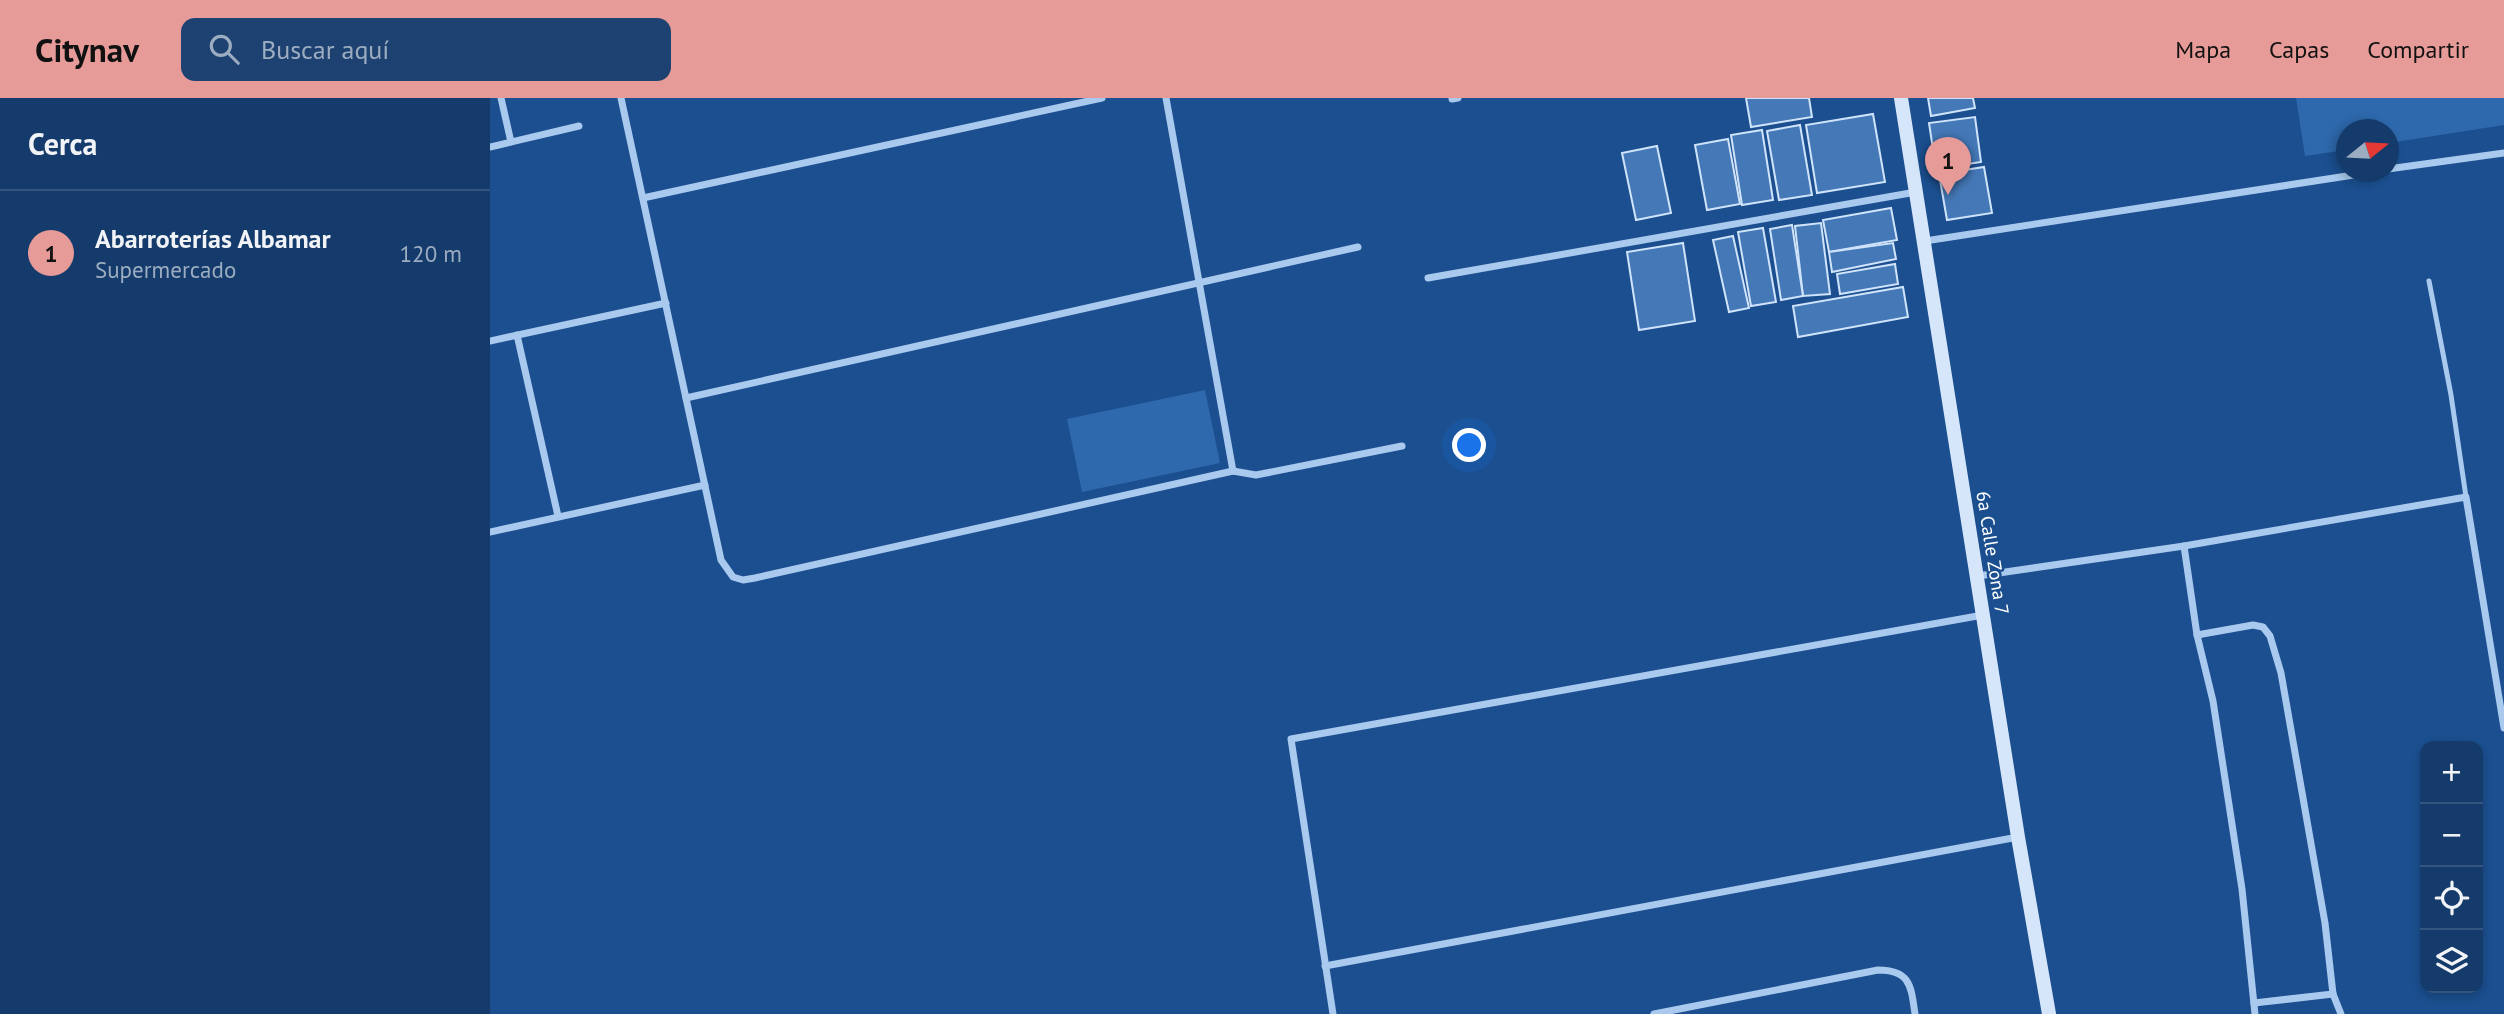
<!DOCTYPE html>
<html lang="es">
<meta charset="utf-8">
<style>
body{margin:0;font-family:"PT Sans",sans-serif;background:#1d4271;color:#f1f3f6}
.controls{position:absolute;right:21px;bottom:21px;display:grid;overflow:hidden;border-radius:14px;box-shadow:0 4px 10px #0003}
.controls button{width:63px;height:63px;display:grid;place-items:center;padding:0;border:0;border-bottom:2px solid #33557e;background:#143b6b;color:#f1f3f6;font:35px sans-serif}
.compass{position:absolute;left:1846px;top:21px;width:63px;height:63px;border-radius:50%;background:#143b6b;box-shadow:0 4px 10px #0003;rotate:72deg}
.you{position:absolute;left:980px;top:348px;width:24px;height:24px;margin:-18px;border:5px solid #fff;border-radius:50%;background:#1a73e8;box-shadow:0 0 0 10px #1a73e833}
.badge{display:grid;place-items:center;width:46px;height:46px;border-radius:50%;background:#e69b98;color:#111;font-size:23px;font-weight:700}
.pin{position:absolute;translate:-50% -58px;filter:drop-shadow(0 2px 4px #0008)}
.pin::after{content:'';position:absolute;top:37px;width:24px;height:21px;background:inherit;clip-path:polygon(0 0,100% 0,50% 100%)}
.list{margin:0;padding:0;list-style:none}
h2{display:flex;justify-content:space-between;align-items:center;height:91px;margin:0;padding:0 28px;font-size:30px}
h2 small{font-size:23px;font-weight:400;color:#9dadc1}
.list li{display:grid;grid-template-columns:46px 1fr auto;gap:21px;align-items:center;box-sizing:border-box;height:126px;padding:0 28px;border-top:2px solid #33557e}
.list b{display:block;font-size:26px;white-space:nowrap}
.list p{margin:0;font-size:23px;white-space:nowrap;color:#9dadc1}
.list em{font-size:23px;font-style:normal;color:#9dadc1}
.icon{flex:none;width:38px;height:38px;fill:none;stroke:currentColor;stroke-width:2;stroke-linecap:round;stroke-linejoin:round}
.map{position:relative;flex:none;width:2014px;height:916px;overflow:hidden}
header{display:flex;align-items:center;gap:42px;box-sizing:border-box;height:98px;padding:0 35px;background:#e69b98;color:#111}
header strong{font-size:33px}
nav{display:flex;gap:38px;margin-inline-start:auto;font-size:24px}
.search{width:490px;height:63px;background:#1d4271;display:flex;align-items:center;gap:18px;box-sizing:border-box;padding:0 24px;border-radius:14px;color:#9dadc1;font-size:26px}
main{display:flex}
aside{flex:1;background:#143b6b}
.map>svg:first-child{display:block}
.green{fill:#2e69ad}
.building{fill:#4478b7;stroke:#cfe3fa;stroke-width:2}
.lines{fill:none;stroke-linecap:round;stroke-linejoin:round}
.lane{stroke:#a9c9ee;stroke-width:5}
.street{stroke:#a9c9ee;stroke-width:7}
.secondary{stroke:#d6e6fa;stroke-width:14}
.labels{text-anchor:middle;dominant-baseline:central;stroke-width:5;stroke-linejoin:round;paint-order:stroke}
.street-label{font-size:19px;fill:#fff;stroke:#1b4f8f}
</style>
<header>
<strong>Citynav</strong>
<div class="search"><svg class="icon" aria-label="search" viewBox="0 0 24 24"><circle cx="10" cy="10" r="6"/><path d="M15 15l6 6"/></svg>Buscar aquí</div>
<nav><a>Mapa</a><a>Capas</a><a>Compartir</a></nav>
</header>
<main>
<aside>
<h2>Cerca<small></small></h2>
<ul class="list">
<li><span class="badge">1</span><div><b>Abarroterías Albamar</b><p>Supermercado</p></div><em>120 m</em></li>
</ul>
</aside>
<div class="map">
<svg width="2014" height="916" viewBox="0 0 2014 916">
<rect width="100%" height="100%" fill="#1b4f8f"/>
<!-- green -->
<g class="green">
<path d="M1806,0H2014V27L1899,45L1898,32H1856V52L1815,58Z"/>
<path d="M715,292L730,365L592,394L577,321Z"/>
</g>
<!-- building -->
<g class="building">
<path d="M1256,0H1319L1322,19L1261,29Z"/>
<path d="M1438,0H1483L1485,10L1441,18Z"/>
<path d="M1383,16L1395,84L1327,95L1316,27Z"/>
<path d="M1485,19L1491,64L1446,71L1439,25Z"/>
<path d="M1310,27L1322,97L1289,102L1277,33Z"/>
<path d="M1272,32L1283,102L1252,107L1241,37Z"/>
<path d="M1238,41L1250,106L1217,112L1205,47Z"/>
<path d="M1167,48L1181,115L1146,122L1132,55Z"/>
<path d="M1494,69L1502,115L1457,122L1449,76Z"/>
<path d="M1401,110L1407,142L1339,154L1333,122Z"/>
<path d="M1331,125L1340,196L1313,198L1305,128Z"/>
<path d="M1302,127L1313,198L1291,202L1280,131Z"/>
<path d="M1273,130L1286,204L1261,208L1248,134Z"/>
<path d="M1243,138L1259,210L1239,214L1223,142Z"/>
<path d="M1193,145L1205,223L1149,232L1137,154Z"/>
<path d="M1403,145L1406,161L1342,174L1339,154Z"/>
<path d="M1405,166L1408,186L1350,196L1347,176Z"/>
<path d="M1413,189L1418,219L1308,239L1303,208Z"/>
</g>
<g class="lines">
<!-- lane -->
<path class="lane" d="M1939,183L1961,297L1976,399"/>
<!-- street -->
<g class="street">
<path d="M11,0L21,44"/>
<path d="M131,0L231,462L243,479L253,482L265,480L743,373L766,377L912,348"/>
<path d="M676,0L743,373"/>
<path d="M962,1L968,0"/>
<path d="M0,49L89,28"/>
<path d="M1898,71L2014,55"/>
<path d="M153,100L612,0"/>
<path d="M1435,143L1883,74"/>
<path d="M938,180L1426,94"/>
<path d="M27,237L68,418"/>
<path d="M0,243L176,205"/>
<path d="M196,300L868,149"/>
<path d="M0,434L215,387"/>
<path d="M1694,448L1707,537L1723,603L1752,791L1765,916"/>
<path d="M1488,478L1694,448L1976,399L2014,630"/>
<path d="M1707,537L1763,527L1773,529L1780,538L1791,575L1835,825L1843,896L1851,916"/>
<path d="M835,868L1528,739"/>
<path d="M1764,905L1843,896"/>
<path d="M843,916L801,641L1493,517"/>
<path d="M1164,916L1388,872C1421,872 1421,889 1425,916"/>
</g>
<!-- secondary -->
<path class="secondary" d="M1411,0L1528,739L1559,916"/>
</g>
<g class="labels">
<!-- street labels -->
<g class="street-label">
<text transform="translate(1503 455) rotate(81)">6a Calle Zona 7</text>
</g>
</g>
</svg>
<div class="controls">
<button>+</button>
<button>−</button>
<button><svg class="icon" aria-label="locate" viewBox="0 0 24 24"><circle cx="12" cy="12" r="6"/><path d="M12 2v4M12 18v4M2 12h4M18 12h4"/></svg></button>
<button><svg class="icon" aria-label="layers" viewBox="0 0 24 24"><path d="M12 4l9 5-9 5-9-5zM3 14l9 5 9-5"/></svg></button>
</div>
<svg class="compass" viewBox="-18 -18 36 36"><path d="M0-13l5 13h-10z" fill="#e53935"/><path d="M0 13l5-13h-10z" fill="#9dadc1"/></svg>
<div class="you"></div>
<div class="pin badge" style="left:1458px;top:97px">1</div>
</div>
</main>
